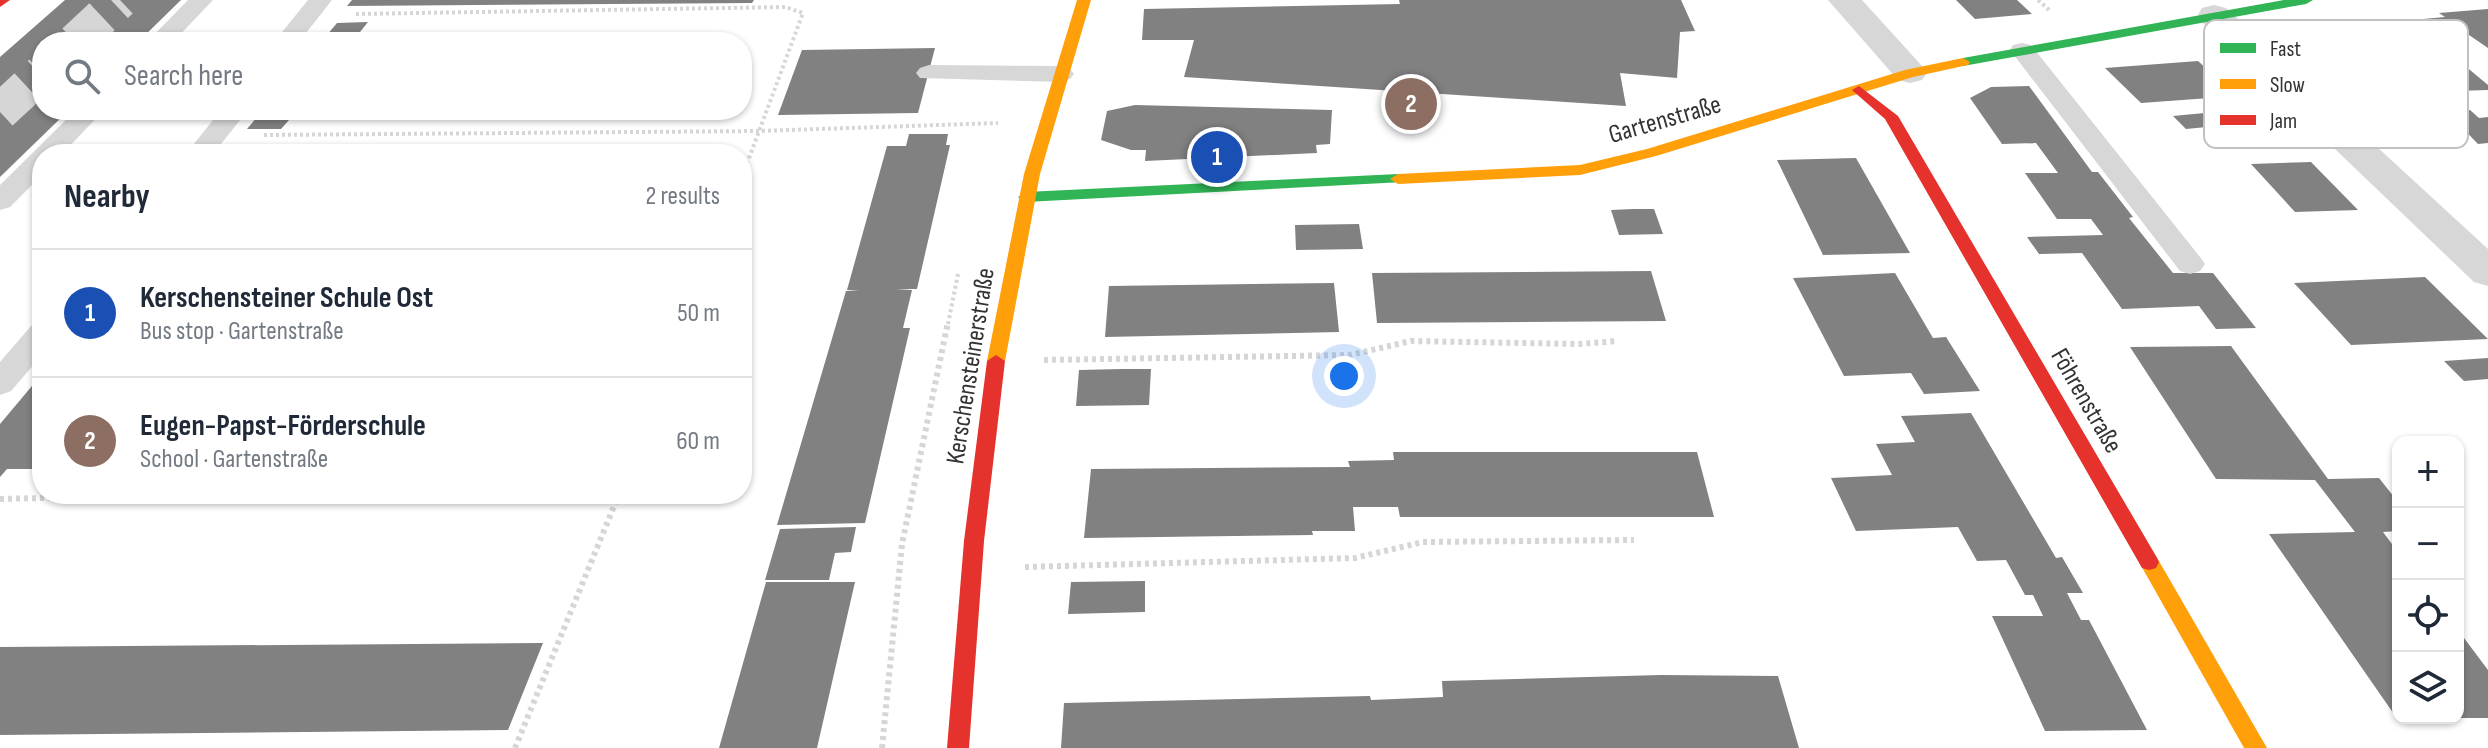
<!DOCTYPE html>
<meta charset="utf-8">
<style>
body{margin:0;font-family:"Sofia Sans Condensed",sans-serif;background:#f6f6f7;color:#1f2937}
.controls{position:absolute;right:24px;bottom:24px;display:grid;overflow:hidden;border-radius:16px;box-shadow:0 2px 6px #0004}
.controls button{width:72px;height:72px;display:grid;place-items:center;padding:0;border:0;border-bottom:2px solid #e0e1e3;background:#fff;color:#1f2937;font:40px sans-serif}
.you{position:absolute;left:1344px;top:376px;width:28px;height:28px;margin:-20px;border:6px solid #fff;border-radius:50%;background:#1a73e8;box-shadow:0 0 0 12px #1a73e833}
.badge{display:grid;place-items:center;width:52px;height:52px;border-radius:50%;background:#0f766e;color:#fff;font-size:26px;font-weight:700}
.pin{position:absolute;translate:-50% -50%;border:4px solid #fff;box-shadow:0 2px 8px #0006}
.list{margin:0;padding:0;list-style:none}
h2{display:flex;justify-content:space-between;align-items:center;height:104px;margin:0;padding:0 32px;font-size:34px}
h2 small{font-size:26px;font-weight:400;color:#747a83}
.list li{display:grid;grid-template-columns:52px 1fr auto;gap:24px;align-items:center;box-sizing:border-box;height:128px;padding:0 32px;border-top:2px solid #e0e1e3}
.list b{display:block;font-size:30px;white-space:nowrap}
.list p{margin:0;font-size:26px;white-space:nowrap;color:#747a83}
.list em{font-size:26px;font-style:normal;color:#747a83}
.icon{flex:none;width:44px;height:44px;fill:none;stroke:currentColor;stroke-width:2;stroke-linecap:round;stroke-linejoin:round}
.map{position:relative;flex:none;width:2488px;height:748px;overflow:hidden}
.search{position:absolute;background:#fff;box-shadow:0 2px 6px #0004;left:32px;top:32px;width:720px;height:88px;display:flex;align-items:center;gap:20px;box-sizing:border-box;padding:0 28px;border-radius:32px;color:#747a83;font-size:30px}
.panel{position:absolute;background:#fff;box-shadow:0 2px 6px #0004;left:32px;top:144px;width:720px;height:360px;border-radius:32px}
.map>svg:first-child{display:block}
.building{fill:#818181}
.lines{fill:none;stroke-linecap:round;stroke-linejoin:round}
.highway-tunnel{stroke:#d6d6d6;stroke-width:37;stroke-dasharray:37 18;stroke-linecap:butt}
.path-far1{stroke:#d6d6d6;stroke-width:4;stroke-dasharray:3 3;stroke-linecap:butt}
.path{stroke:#d6d6d6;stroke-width:6;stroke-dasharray:4 4;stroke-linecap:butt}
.lane{fill:#d7d7d7;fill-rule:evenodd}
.street{fill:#d7d7d7;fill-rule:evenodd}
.fast{fill:#30b455;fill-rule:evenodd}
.slow{fill:#ff9f0a;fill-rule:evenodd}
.jam{fill:#e5322d;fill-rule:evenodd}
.labels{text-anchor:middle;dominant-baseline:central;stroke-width:8;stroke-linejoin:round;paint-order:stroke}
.street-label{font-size:26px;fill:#333;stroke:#fff}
.key{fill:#fff;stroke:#c2c2c2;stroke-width:2}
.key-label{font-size:22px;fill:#333}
</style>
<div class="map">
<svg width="2488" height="748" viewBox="0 0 2488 748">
<rect width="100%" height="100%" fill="#fff"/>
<!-- building -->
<g class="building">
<path d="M65,0H181L138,42H42V110H69L0,177V57Z"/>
<path d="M352,0H754L752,3L347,6Z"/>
<path d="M1399,0H1681L1695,31L1680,32L1677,78L1620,73L1626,106L1184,77L1194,40H1142L1144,9L1400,4Z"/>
<path d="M1956,0H2017L2032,14L1975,19Z"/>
<path d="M2488,9V48L2469,35L2448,37L2423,19L2445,17L2439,13Z"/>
<path d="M368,22L352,42H321L337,23Z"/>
<path d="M2434,40L2488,85V90L2395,93L2346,49L2377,48L2370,42Z"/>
<path d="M935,48L918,113L778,115L802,50Z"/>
<path d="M2198,61L2237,96L2141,103L2105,68Z"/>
<path d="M2029,86L2092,172H2098L2133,217L2129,218L2173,273H2213L2256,328L2216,329L2199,306L2122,309L2082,253L2039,254L2027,237L2103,235L2091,219H2057L2025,173H2058L2036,143L2002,144L1970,98L1991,87Z"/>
<path d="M1135,105L1332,110L1330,144L1316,145L1317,153L1145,161L1146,150H1131L1101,140L1107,111Z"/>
<path d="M2257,108L2285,132L2230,137L2217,126L2186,129L2173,116Z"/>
<path d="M263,110H730L727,117L289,120L281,129H247Z"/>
<path d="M2470,110L2479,118L2488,117V143L2478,144L2446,111Z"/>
<path d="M909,134H948L946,145H950L917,289H896L912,290L903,328H910L865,523L777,525L846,291H859L847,290L887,146H906Z"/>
<path d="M265,148L261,154H226L230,149Z"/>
<path d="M1856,158L1910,253L1823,255L1777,160Z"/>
<path d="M2311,162L2358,210L2295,212L2251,164Z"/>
<path d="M1633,209H1654L1663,234L1619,235L1611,210Z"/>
<path d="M1359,224L1363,249L1296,250L1295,225Z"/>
<path d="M1651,271L1666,321L1377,323L1372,273Z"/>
<path d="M1895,273L1933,338L1946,337L1980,391L1924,394L1911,373L1844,376L1793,278Z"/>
<path d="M2425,277L2488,339L2351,345L2294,283Z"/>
<path d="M1334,283L1339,332L1105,337L1109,286Z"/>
<path d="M2231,346L2328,479L2379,478L2398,502V531L2383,532L2398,552V720L2269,534L2355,532L2315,480L2216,479L2130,347Z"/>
<path d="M2488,358V379L2464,381L2444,361Z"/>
<path d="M1122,369H1151L1149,405L1076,406L1079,370Z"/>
<path d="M42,374V426L39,430H42V469H7L0,477V424Z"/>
<path d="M1971,413L2056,558L2062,557L2083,593H2067L2081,620H2089L2147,730L2045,731L1992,616H2043L2033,595H2025L2006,560L1977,561L1958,527L1856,531L1831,478L1892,475L1876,444L1915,442L1901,416Z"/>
<path d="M1393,452H1697L1714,517H1400L1398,507H1353L1355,531H1312L1313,535L1084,538L1091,469L1350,467L1348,461L1394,460Z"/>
<path d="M856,527L851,552L835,553L829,580H765L780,529Z"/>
<path d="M1145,581V612L1068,614L1071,582Z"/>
<path d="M766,582H855L817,748H719Z"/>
<path d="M2458,630L2488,670V718H2458Z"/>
<path d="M543,643L508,730L0,735V647Z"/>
<path d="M1661,675L1778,676L1799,748H1061L1064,703L1370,696L1371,700L1443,697L1442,681Z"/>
</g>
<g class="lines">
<!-- highway-tunnel -->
<g class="highway-tunnel">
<path d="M75,42L120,0"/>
<path d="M0,112L42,73"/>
</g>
<!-- path-far1 -->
<g class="path-far1">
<path d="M2038,0L2049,10"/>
<path d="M356,14L785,7L803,13L742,177"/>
<path d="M264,135L759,131L998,123"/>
<path d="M948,324L958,274"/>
</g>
<!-- path -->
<g class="path">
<path d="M1044,360L1350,355L1411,341L1579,344L1618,341"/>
<path d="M0,499L207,494"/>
<path d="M1025,567L1355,558L1423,542L1634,540"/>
<path d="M515,748L619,494"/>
<path d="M882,748L902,544L948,322"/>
</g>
<!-- lane -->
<g class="lane">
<path d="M188,0H213L173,42H147Z"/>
<path d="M308,0H332L299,42H274Z"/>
<path d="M2022,43L2031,45L2200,257L2205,264L2200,271L2190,274L2180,271L2010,50L2013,45Z"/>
<path d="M929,65L1061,66L1070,69L1074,74L1070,79L1061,82L920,78L916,73L920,68Z"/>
<path d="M76,110H104L62,154H42V175L10,207L0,210V185Z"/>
<path d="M221,110H248L213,154H186Z"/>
<path d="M42,323V355L11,391L0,395V362L31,326Z"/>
</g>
<!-- street -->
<g class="street">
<path d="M1828,0H1862L1922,66L1927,73L1922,80L1910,83L1898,80Z"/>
<path d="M2214,5L2226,8L2488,249V286L2474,282L2202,22L2198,15L2202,8Z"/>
</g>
<!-- fast -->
<g class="fast">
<path d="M2284,0H2313L2306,4L1963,66L1956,62L1963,58Z"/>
<path d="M1398,174L1406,179L1403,182L1026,202L1018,197L1026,192Z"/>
</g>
<!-- slow -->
<g class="slow">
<path d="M1077,0H1091L1040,174L1005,361L996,367L987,361L1024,174Z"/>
<path d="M1963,58L1970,62L1968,65L1913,77L1656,156L1580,175L1398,184L1390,179L1398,174L1580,165L1647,149L1905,70Z"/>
<path d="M2149,554L2156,556L2267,748H2244L2139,562L2142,556Z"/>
</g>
<!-- jam -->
<g class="jam">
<path d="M0,0H10L0,7Z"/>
<path d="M1859,86L1898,116L2156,556L2159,562L2156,568L2149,570L2142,568L1885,119L1852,90Z"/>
<path d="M996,355L1005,361L984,541L969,748H947L964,541L987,361Z"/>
</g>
</g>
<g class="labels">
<!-- street labels -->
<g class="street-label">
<text transform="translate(1665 120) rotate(-16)">Gartenstraße</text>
<text transform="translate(971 366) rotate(-81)">Kerschensteinerstraße</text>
<text transform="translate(2086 401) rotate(60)">Föhrenstraße</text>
</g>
</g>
<!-- legend -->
<rect x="2204" y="20" width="264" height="128" rx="12" class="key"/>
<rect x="2220" y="43" width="36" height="10" fill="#30b455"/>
<rect x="2220" y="79" width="36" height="10" fill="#ff9f0a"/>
<rect x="2220" y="115" width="36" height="10" fill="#e5322d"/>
<g class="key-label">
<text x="2270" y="56">Fast</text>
<text x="2270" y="92">Slow</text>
<text x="2270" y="128">Jam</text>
</g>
</svg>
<div class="controls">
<button>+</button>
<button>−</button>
<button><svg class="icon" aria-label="locate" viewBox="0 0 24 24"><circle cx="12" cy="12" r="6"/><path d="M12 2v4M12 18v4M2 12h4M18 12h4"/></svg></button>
<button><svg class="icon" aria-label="layers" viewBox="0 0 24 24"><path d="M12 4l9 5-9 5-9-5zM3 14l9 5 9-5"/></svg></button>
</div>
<div class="you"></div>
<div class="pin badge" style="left:1217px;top:157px;background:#1a4fb4">1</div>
<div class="pin badge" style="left:1411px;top:104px;background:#8d6e63">2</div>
<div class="search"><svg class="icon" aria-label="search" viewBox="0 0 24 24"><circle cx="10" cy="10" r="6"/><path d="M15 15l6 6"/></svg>Search here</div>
<section class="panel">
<h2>Nearby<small>2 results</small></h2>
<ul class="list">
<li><span class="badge" style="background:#1a4fb4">1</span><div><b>Kerschensteiner Schule Ost</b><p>Bus stop · Gartenstraße</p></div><em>50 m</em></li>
<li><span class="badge" style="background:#8d6e63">2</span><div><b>Eugen-Papst-Förderschule</b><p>School · Gartenstraße</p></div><em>60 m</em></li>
</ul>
</section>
</div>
